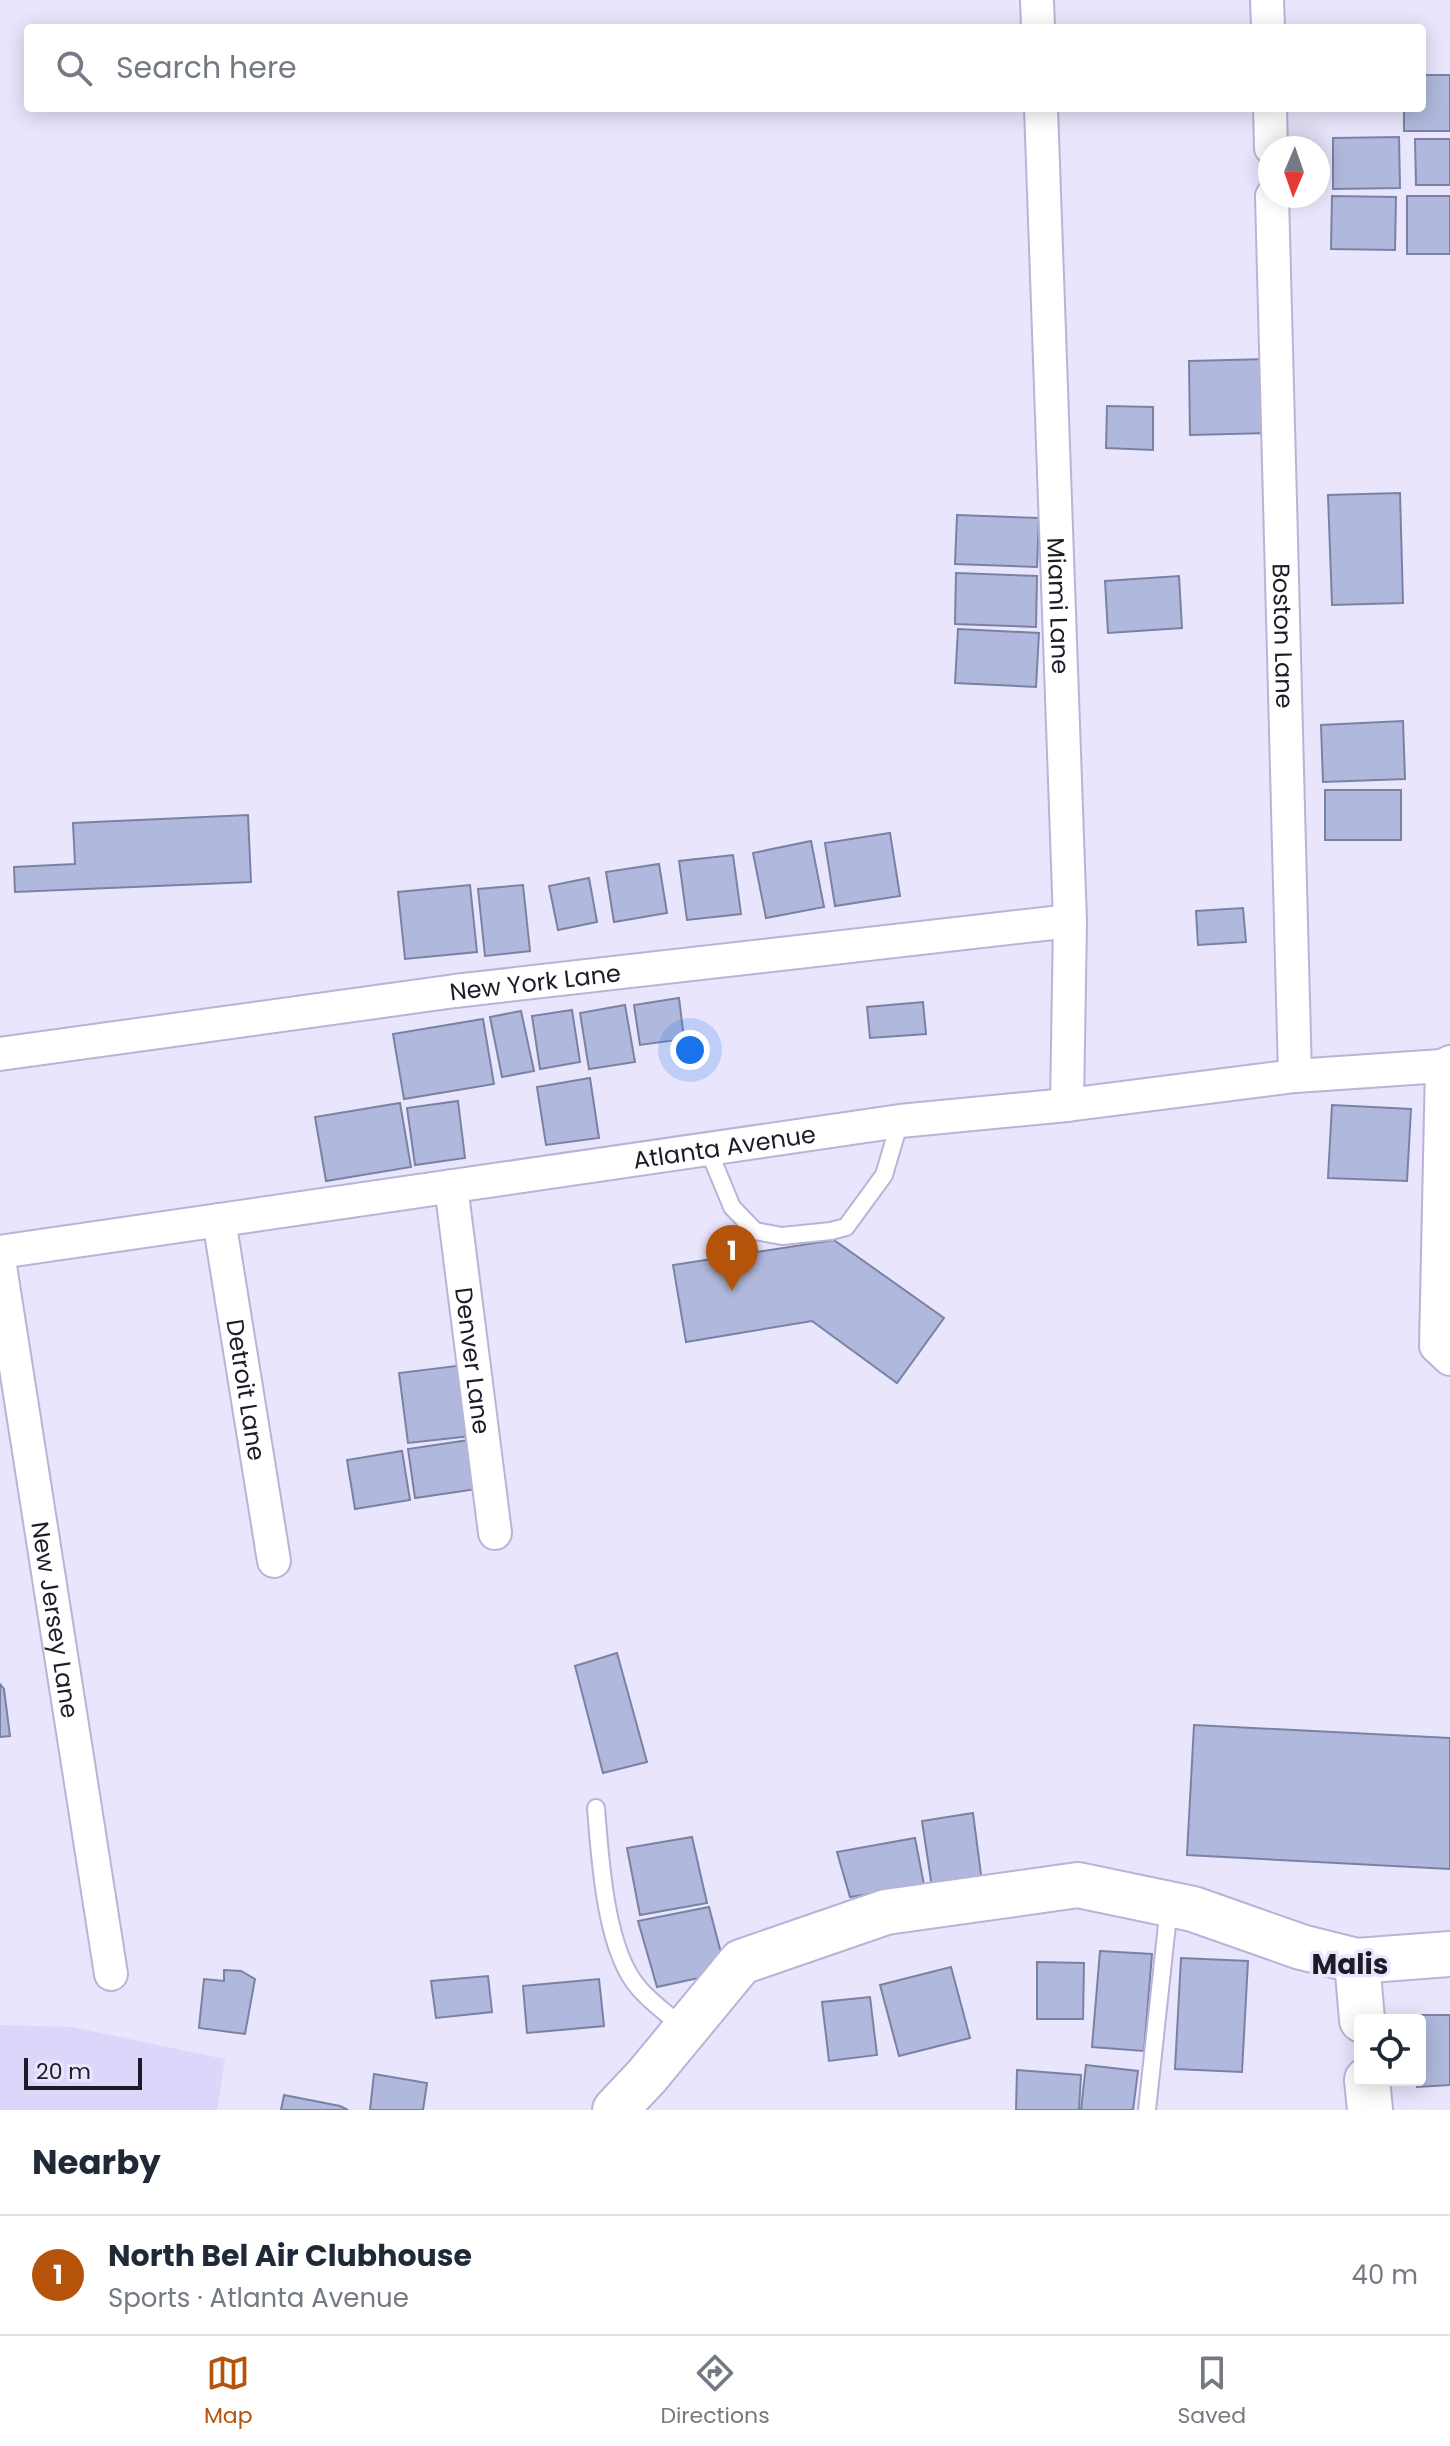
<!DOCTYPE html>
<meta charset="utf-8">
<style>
body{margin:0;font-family:Poppins,sans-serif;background:#f6f6f7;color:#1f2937}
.controls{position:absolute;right:24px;bottom:24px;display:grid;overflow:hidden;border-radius:8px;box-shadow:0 4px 20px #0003}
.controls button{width:72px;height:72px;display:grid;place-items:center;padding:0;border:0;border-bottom:2px solid #e0e1e3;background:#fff;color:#1f2937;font:40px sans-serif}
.compass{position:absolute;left:1258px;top:136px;width:72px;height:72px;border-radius:50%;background:#fff;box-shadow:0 4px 20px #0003;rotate:182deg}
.scale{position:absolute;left:24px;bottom:20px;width:118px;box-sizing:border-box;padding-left:8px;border:4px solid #1e1b29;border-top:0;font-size:22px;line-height:28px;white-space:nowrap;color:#1e1b29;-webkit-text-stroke:6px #e9e5fc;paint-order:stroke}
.you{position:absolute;left:690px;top:1050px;width:28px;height:28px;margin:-20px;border:6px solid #fff;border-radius:50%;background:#1a73e8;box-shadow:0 0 0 12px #1a73e833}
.badge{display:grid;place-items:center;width:52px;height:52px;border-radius:50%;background:#b45309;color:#fff;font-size:26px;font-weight:700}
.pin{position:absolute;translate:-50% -66px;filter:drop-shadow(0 2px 4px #0008)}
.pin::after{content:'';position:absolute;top:42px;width:28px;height:24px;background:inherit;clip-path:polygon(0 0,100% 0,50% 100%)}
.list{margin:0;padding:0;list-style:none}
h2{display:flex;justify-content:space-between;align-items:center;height:104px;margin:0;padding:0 32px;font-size:34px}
h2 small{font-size:26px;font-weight:400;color:#747a83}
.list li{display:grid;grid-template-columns:52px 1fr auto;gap:24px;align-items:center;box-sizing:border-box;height:120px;padding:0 32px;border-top:2px solid #e0e1e3}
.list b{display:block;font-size:30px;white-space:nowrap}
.list p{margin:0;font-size:26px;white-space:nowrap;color:#747a83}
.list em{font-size:26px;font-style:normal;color:#747a83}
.icon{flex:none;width:44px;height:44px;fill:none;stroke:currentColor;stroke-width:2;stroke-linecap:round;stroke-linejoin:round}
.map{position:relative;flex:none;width:1450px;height:2110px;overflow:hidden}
.search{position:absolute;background:#fff;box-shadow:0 4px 20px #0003;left:24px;right:24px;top:24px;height:88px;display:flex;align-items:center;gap:20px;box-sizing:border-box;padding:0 28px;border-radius:8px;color:#747a83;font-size:30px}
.sheet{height:224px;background:#fff}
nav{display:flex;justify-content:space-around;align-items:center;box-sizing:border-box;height:112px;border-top:2px solid #e0e1e3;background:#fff;font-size:22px;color:#747a83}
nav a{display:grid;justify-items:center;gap:4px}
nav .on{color:#b45309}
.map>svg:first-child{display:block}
.built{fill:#ddd6fb}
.building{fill:#b0b9dd;stroke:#7a82a4;stroke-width:2}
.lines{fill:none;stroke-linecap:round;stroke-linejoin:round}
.lane-casing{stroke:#bab3d8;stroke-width:20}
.street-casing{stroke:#bab3d8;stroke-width:36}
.secondary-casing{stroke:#bab3d8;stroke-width:48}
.lane{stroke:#fff;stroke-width:16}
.street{stroke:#fff;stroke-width:32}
.secondary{stroke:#fff;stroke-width:44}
.labels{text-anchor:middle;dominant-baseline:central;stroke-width:7;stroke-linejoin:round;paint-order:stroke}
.street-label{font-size:24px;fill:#1e1b29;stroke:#e9e5fc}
.quarter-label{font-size:28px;font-weight:bold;fill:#1e1b29;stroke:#e9e5fc}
</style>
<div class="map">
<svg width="1450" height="2110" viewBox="0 0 1450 2110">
<rect width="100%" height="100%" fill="#e9e5fc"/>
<!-- built -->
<path class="built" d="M0,2025L72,2027L225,2059L217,2110H0Z"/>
<!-- building -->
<g class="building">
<path d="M1422,75H1450V131H1404V108H1422Z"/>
<path d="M1399,137L1400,188L1333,189V138Z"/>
<path d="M1415,139H1450V185H1416Z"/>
<path d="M1332,196L1396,197L1395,250L1331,249Z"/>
<rect x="1407" y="196" width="43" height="58"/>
<path d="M1269,359L1270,433L1190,435L1189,361Z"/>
<path d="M1107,406L1153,407V450L1106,448Z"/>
<path d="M1400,493L1403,603L1332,605L1328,495Z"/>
<path d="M957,515L1039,518L1037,567L955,564Z"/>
<path d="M956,573L1037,576L1036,627L955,624Z"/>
<path d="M1179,576L1182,628L1108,633L1105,581Z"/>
<path d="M958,629L1039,633L1036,687L955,683Z"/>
<path d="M1403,721L1405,779L1323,782L1321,725Z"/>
<rect x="1325" y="790" width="76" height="50"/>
<path d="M248,815L251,882L15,892L14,867L75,864L73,823Z"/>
<path d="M890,833L900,896L835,906L825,843Z"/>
<path d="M811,841L824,907L766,918L753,853Z"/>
<path d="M733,855L741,914L687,920L679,861Z"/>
<path d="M659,864L667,913L614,922L606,872Z"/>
<path d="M589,878L597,922L558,930L549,886Z"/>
<path d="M470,885L477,952L405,959L398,892Z"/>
<path d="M523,885L530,951L485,956L478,889Z"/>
<path d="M1243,908L1246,942L1198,945L1196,911Z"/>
<path d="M679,998L684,1039L640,1045L634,1005Z"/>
<path d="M923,1002L926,1034L870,1038L867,1007Z"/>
<path d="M625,1005L635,1062L589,1069L580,1013Z"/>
<path d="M572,1010L580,1062L540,1069L532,1016Z"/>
<path d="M521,1011L534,1071L502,1077L490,1017Z"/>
<path d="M483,1019L494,1084L404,1099L393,1034Z"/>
<path d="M590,1078L599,1138L546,1145L537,1087Z"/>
<path d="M458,1101L465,1158L415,1165L407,1108Z"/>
<path d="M400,1103L411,1167L326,1181L315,1117Z"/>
<path d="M1332,1105L1411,1109L1407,1181L1328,1178Z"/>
<path d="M834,1240L944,1318L897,1383L812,1321L686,1342L673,1265Z"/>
<path d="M472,1364L480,1435L408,1443L399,1373Z"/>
<path d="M469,1440L477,1489L415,1498L408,1449Z"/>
<path d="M402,1451L410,1500L355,1509L347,1460Z"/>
<path d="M617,1653L647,1762L603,1773L575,1666Z"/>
<path d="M0,1684L4,1689L10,1736L0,1737Z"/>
<path d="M1194,1725L1450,1738V1869L1187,1855Z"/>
<path d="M973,1813L983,1890L933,1894L922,1821Z"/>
<path d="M692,1837L707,1903L640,1915L627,1848Z"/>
<path d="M915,1838L924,1885L850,1897L837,1852Z"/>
<path d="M709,1907L726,1972L657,1987L638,1921Z"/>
<path d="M1100,1951L1152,1954L1144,2051L1092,2047Z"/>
<path d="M1181,1958L1248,1961L1242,2072L1175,2069Z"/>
<path d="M1037,1962L1084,1963L1083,2019H1037Z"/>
<path d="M951,1967L970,2038L899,2056L880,1985Z"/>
<path d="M224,1970L241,1971L255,1979L245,2034L199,2028L204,1979L224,1981Z"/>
<path d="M488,1976L492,2012L436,2018L431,1981Z"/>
<path d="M599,1979L604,2026L527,2033L523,1986Z"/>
<path d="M870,1997L877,2055L829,2061L822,2002Z"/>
<path d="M1412,2015H1450V2085L1417,2087V2080H1420V2020H1412Z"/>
<path d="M1086,2065L1138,2071L1133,2110H1081Z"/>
<path d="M1017,2070L1081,2075L1079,2110H1016Z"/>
<path d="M374,2074L427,2083L423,2110H370Z"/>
<path d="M284,2095L340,2106L348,2110H281Z"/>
</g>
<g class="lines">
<!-- lane casing -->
<g class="lane-casing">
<g id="lane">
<path d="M708,1149L732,1207L755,1231L782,1236L831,1231L846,1227L884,1175L900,1121"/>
<path d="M596,1808C600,1857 605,1949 638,1987C651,2003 669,2015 684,2028"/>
<path d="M1147,2110L1169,1906"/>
</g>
</g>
<!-- street casing -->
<g class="street-casing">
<g id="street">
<path d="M1037,0L1038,28"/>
<path d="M1267,0L1268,28"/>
<path id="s1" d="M1041,108L1070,921L1067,1105"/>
<path d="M1270,108L1271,148"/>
<path id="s2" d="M1272,196L1295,1076"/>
<path id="s3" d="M0,1054L455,991L1070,921"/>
<path d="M1442,1066L1436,1346L1450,1359"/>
<path id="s4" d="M451,1186L495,1533"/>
<path id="s5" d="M219,1220L274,1561"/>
<path id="s6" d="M0,1252L900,1121L1067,1105L1295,1076L1442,1066L1450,1062"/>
<path id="s7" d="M0,1266L111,1974"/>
</g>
</g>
<!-- secondary casing -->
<g class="secondary-casing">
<g id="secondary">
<path d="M1357,1961L1362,2020"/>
<path d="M1367,2080L1370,2110"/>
<path d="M615,2110L647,2076L741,1962L886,1912L1078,1885L1193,1909L1301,1947L1357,1961L1450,1954"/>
</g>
</g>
<!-- lane -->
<use href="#lane" class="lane"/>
<!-- street -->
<use href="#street" class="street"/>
<!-- secondary -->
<use href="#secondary" class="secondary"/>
</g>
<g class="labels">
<!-- street labels -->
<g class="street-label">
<text stroke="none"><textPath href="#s1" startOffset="498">Miami Lane</textPath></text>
<text stroke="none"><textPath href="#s2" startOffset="440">Boston Lane</textPath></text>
<text stroke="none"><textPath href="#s3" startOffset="540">New York Lane</textPath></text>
<text stroke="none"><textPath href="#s6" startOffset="732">Atlanta Avenue</textPath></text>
<text stroke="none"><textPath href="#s4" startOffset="176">Denver Lane</textPath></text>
<text stroke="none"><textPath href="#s5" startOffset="172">Detroit Lane</textPath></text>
<text stroke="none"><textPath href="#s7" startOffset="358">New Jersey Lane</textPath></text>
</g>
<!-- quarter labels -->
<g class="quarter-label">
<text x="1350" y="1964">Malis</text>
</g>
</g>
</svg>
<div class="controls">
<button><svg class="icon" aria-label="locate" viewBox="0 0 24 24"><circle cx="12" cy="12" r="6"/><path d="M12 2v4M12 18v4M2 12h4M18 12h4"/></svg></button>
</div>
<svg class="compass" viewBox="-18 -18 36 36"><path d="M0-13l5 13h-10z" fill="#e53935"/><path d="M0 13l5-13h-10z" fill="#747a83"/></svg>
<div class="scale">20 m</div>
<div class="you"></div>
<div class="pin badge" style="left:732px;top:1291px">1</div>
<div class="search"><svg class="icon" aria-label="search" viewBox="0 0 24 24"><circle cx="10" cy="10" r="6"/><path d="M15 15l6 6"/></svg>Search here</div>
</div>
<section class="sheet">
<h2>Nearby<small></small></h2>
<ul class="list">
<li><span class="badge">1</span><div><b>North Bel Air Clubhouse</b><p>Sports · Atlanta Avenue</p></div><em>40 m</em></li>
</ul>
</section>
<nav>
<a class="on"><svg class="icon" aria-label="map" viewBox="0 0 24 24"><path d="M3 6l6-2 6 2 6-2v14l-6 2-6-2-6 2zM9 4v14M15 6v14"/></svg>Map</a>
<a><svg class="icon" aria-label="directions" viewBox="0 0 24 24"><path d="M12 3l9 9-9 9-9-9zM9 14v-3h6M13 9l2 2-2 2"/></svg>Directions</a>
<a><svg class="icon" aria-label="saved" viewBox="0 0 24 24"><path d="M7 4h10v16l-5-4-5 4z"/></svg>Saved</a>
</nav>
